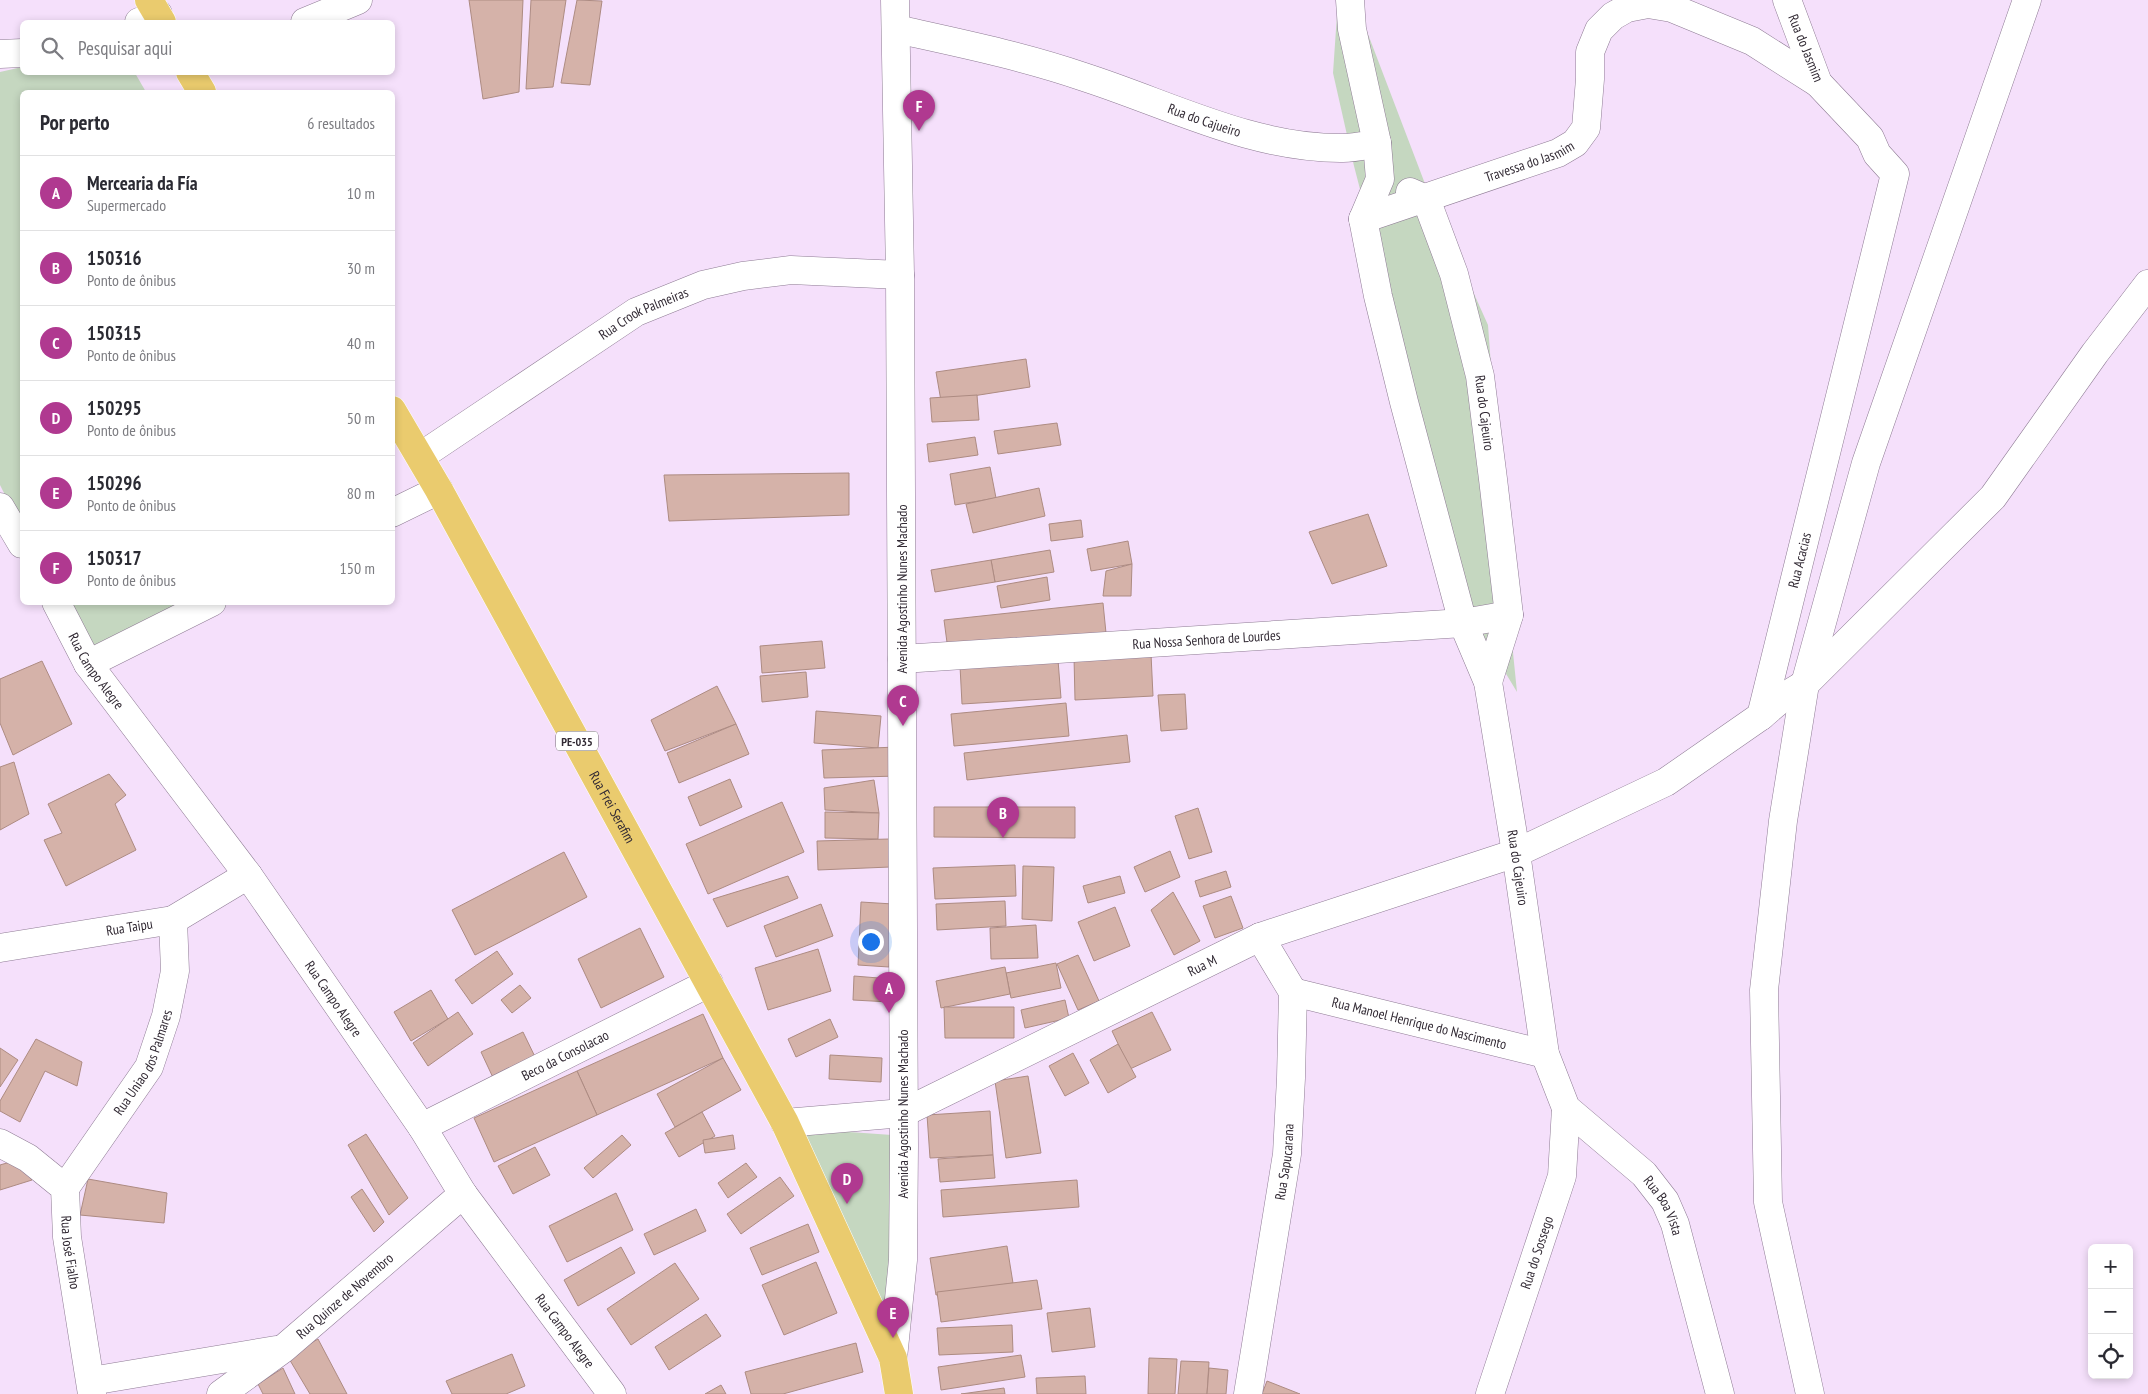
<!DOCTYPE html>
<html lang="pt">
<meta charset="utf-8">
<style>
body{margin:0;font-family:"PT Sans Narrow",sans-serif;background:#f2f2f3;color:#2b2b33}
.controls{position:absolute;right:15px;bottom:15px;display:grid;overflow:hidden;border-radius:8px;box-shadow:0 2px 8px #0003}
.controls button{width:45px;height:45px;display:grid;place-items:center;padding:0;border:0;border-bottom:1px solid #e1e1e2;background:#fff;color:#2b2b33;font:25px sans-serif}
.you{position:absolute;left:870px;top:941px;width:18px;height:18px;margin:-12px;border:4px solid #fff;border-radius:50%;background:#1a73e8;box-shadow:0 0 0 8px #1a73e833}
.badge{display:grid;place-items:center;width:32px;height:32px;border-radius:50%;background:#b03990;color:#fff;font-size:16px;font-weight:700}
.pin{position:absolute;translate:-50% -41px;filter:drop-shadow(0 1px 2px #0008)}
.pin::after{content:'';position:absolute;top:26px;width:18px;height:15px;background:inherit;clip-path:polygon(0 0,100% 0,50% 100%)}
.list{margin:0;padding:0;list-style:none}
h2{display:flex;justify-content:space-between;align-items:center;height:65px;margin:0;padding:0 20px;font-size:21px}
h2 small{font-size:16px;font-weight:400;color:#7c7c81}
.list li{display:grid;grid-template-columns:32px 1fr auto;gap:15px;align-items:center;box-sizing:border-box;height:75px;padding:0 20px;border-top:1px solid #e1e1e2}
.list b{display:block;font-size:19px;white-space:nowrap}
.list p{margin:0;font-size:16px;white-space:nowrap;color:#7c7c81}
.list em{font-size:16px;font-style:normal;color:#7c7c81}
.icon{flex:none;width:28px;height:28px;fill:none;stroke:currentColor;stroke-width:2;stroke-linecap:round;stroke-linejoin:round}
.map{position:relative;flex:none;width:2148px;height:1394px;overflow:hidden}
.search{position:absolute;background:#fff;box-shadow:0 2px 8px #0003;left:20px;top:20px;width:375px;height:55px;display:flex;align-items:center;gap:12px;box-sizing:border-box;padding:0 18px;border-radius:8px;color:#7c7c81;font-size:19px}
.panel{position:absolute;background:#fff;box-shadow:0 2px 8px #0003;left:20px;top:90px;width:375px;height:515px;border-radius:8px}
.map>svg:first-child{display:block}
.green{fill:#c5d7c0}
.building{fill:#d5b2a9;stroke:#ad8b82}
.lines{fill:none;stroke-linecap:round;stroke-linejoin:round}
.minor-casing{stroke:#8e7b94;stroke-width:29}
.tertiary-casing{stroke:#8e7b94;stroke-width:29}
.primary-casing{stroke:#fff;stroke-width:29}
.minor{stroke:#fff;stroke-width:28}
.tertiary{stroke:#fff;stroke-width:28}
.primary{stroke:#eacb6e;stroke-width:28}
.labels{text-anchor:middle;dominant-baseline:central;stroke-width:5;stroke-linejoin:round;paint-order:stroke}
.shield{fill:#fff;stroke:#706a71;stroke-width:1}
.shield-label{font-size:12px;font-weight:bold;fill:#322a34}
.street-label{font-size:14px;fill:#322a34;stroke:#fff}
</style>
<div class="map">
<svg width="2148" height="1394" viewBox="0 0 2148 1394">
<rect width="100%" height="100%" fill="#f5e0fb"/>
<!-- green -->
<g class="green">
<path d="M1338,0H1355L1427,189L1488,325L1509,613L1517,692L1470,614L1354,166L1333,73Z"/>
<path d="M22,67V72L135,73L146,92H22V529L0,485V72Z"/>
<path d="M60,603H223L98,665Z"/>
<path d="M793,1128L892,1135V1325Z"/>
</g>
<!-- building -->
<g class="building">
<path d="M469,0H523L519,92L483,99Z"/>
<path d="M531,0H566L553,87L526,89Z"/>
<path d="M577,0L602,1L590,85L561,83Z"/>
<path d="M1026,359L1030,387L941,401L936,372Z"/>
<path d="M977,395L979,420L932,422L930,398Z"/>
<path d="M1057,423L1061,445L998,454L994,431Z"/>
<path d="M975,437L978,455L929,462L927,444Z"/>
<path d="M990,467L996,498L955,505L950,474Z"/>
<path d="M849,473V515L669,521L664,475Z"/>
<path d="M1039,488L1045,516L973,533L966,504Z"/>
<path d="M1368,514L1387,566L1332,584L1309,532Z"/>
<path d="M1081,520L1083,537L1051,541L1049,524Z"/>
<path d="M1128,541L1132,564L1091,571L1087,549Z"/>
<path d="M1050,550L1054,572L995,582L991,560Z"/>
<path d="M991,560L995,582L935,592L931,570Z"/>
<path d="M1132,564L1131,596H1103L1106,571Z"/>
<path d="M1047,577L1050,600L1001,608L997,586Z"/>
<path d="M1103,603L1106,633L948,650L944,620Z"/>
<path d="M822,641L825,668L762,673L760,646Z"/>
<path d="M1151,654L1153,696L1075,700L1074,657Z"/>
<path d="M1058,660L1061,698L962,704L960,666Z"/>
<path d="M42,661L72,724L13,755L0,723V679Z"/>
<path d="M806,672L808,697L762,702L760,676Z"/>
<path d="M717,686L736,724L665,751L651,720Z"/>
<path d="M1185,694L1187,729L1161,731L1158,695Z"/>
<path d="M1066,703L1069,736L954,746L951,714Z"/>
<path d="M816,711L881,716L878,748L814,743Z"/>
<path d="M736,724L749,754L679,783L667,753Z"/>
<path d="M1127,735L1130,762L967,780L964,753Z"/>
<path d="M897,747L898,776L824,778L822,750Z"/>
<path d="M14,762L29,814L0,830V767Z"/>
<path d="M109,774L126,795L115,804L136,850L66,886L44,840L62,833L48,804Z"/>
<path d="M730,779L742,807L700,826L688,797Z"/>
<path d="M874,780L879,813L825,810L824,788Z"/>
<path d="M782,802L804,852L708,894L686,844Z"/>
<path d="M934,807H1075V838L934,837Z"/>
<path d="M1198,808L1212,852L1189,859L1175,816Z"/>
<path d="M825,812L879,813L878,839L825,838Z"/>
<path d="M889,839L890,867L818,870L817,841Z"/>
<path d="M1170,851L1180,877L1145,892L1134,867Z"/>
<path d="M564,852L587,897L475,955L452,910Z"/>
<path d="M1015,865L1016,896L935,899L933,868Z"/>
<path d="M1023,866L1054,867L1052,921L1022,919Z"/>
<path d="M1226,871L1231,887L1200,897L1195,881Z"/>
<path d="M788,876L798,898L727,927L713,899Z"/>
<path d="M1120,876L1125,893L1088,903L1083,886Z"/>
<path d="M1173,892L1200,941L1174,955L1151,910Z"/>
<path d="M1231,896L1243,928L1215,938L1203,906Z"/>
<path d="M1005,901L1006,926L937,930L936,904Z"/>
<path d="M861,902L893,904L889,967L858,965Z"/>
<path d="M821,904L833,936L776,957L764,926Z"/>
<path d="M1115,907L1130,946L1094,961L1078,922Z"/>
<path d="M1036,925L1038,958L991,959L990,928Z"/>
<path d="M640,928L664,977L601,1008L578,959Z"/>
<path d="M818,949L831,991L768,1010L755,968Z"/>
<path d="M497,951L513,974L472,1004L455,980Z"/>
<path d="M1078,955L1099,1001L1078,1010L1057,964Z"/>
<path d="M1056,963L1061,988L1011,998L1006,973Z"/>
<path d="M1005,967L1010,994L941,1008L936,981Z"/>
<path d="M854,976L891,979L890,1002L853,1000Z"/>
<path d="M520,985L531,998L512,1013L501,1000Z"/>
<path d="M431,990L448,1019L411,1041L394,1012Z"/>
<path d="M1065,1000L1069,1018L1025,1028L1021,1010Z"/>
<path d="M944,1007H1014V1038H945Z"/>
<path d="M458,1012L473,1034L428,1066L413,1043Z"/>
<path d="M1152,1012L1171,1050L1130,1069L1112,1031Z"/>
<path d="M703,1014L723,1058L597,1115L577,1071Z"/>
<path d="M830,1019L838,1037L796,1057L788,1039Z"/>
<path d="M523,1032L538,1063L496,1084L481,1052Z"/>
<path d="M36,1039L82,1062L77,1086L45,1071L20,1122L0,1111V1101Z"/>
<path d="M1118,1044L1136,1077L1108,1093L1090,1060Z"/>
<path d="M0,1048L18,1060L0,1087Z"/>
<path d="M1073,1053L1089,1083L1065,1096L1049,1066Z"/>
<path d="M830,1055L882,1058L881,1082L829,1079Z"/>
<path d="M723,1058L741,1090L675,1127L657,1094Z"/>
<path d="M577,1071L597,1115L494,1162L474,1118Z"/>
<path d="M1028,1076L1041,1153L1006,1158L995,1081Z"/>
<path d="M990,1111L993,1155L930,1158L927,1115Z"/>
<path d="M702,1112L715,1136L679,1157L665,1133Z"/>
<path d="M366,1134L408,1198L389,1215L348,1145Z"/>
<path d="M622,1135L631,1145L593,1178L584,1168Z"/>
<path d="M733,1135L735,1149L705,1153L703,1140Z"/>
<path d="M535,1147L550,1175L513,1194L498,1166Z"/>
<path d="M993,1155L995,1178L940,1182L938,1159Z"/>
<path d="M17,1160L32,1180L0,1190V1165Z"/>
<path d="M746,1163L757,1177L728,1198L718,1183Z"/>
<path d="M780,1177L794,1196L741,1234L727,1214Z"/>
<path d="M88,1179L167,1193L164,1223L80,1215Z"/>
<path d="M1077,1180L1079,1207L943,1217L941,1190Z"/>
<path d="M362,1189L384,1222L374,1232L351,1197Z"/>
<path d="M616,1193L633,1230L567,1262L549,1226Z"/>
<path d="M696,1209L706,1231L654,1255L644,1234Z"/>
<path d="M808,1224L819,1252L762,1275L750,1248Z"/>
<path d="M1007,1246L1013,1283L936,1295L930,1258Z"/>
<path d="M621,1247L635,1273L578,1306L564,1280Z"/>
<path d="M816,1262L837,1313L784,1335L762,1285Z"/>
<path d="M675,1263L699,1299L631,1345L607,1309Z"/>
<path d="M1037,1280L1042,1309L941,1322L937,1292Z"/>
<path d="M1090,1308L1095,1347L1052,1352L1047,1313Z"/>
<path d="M706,1314L721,1336L669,1370L655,1347Z"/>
<path d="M1012,1325L1013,1352L939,1355L937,1328Z"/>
<path d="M318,1339L347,1394H310L288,1357Z"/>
<path d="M856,1343L863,1372L783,1394H751L745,1372Z"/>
<path d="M512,1354L525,1386L506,1394H452L446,1381Z"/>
<path d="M1021,1355L1025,1377L941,1390L938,1367Z"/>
<path d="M1149,1358L1177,1359L1175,1394H1148Z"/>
<path d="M1181,1361L1209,1362L1207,1394H1178Z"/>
<path d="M283,1368L295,1394H263L258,1384Z"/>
<path d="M1209,1368L1228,1370L1226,1394H1207Z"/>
<path d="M1085,1376L1086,1394H1037L1036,1378Z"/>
<path d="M1267,1381L1300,1394H1262Z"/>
<path d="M721,1385L726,1394H705Z"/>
<path d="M1004,1388L1005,1394H961Z"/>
</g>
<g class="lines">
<!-- minor casing -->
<g class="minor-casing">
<g id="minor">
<path d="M139,22L158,14"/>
<path d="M305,22L358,0"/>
<path id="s1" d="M896,29C959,43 1023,56 1084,77C1168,104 1253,149 1343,148C1354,148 1366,145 1377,143L1352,29L1350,0"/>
<path d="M0,54L22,53"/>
<path id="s2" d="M1377,143L1380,179L1363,219L1378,296L1404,402L1463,623L1488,682L1516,853L1545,1054L1566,1108L1644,1174L1665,1201L1675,1224L1720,1394"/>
<path id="s3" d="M1410,192L1426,199L1454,274L1480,376L1493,479L1509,615L1488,682"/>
<path id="s4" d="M1363,219L1558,153L1575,143L1586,128L1590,79V52L1599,30L1613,16L1627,8L1648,4L1672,8L1752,41L1818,83"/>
<path id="s5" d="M421,456L636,312L703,285L743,276L791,270L900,275"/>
<path d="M0,507L22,544"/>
<path d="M392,513L439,490"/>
<path id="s6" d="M56,602L88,664L248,875L422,1127L463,1194L612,1394"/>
<path id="s7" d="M902,659L1463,623L1509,615"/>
<path d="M88,664L212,602"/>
<path d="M1761,716L1782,698L1805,684L1993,497L2095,353L2148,284"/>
<path id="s8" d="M0,948L173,920L248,875"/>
<path id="s9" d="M1293,992L1545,1054"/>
<path id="s10" d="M785,1123L903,1113L1260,937L1516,853L1666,782L1761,716L1895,174L1877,154L1870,138L1818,83L1787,0"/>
<path id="s11" d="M422,1127L709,983"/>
<path id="s12" d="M0,1143L28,1158L65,1188L67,1237L92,1394"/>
<path id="s13" d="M65,1188L149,1067L166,1016L175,971L173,920"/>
<path d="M893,1358L903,1260L904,1146L900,275L895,0"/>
<path d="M91,1381L276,1350"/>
<path id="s14" d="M221,1394L283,1349L463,1194"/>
<path id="s15" d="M1248,1394L1287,1154L1291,1078L1293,992L1260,937"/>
<path id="s16" d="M1490,1394L1562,1176L1566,1108"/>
</g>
</g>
<!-- tertiary casing -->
<g class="tertiary-casing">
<path id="tertiary" d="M1810,1394L1768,1202L1764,990L1783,821L1805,684L1866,463L2027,0"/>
</g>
<!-- primary casing -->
<g class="primary-casing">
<g id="primary">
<path d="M149,0L162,22"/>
<path d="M190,72L202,92"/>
<path id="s17" d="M392,410L439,490L785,1123L893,1358L899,1394"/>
</g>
</g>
<!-- minor -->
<use href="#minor" class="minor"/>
<!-- tertiary -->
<use href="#tertiary" class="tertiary"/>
<!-- primary -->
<use href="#primary" class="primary"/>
</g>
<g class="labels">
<!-- shield labels -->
<rect class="shield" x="556" y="731.5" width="42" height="19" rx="4"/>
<g class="shield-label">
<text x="577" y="741">PE-035</text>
</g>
<!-- street labels -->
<g class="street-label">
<text transform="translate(1806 48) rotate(68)">Rua do Jasmim</text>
<text stroke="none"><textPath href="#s1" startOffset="322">Rua do Cajueiro</textPath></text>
<text stroke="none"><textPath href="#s4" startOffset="176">Travessa do Jasmim</textPath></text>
<text stroke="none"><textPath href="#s5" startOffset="265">Rua Crook Palmeiras</textPath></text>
<text stroke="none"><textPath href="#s3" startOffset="240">Rua do Cajeuiro</textPath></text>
<text stroke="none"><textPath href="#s10" startOffset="1228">Rua Acacias</textPath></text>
<text transform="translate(902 589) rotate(-90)">Avenida Agostinho Nunes Machado</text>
<text stroke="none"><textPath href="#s7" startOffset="305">Rua Nossa Senhora de Lourdes</textPath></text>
<text stroke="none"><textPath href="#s6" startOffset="80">Rua Campo Alegre</textPath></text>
<text stroke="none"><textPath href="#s17" startOffset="454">Rua Frei Serafim</textPath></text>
<text stroke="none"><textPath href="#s2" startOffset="748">Rua do Cajeuiro</textPath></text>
<text stroke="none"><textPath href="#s8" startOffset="131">Rua Taipu</textPath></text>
<text stroke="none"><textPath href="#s10" startOffset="452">Rua M</textPath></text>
<text stroke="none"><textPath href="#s6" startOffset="485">Rua Campo Alegre</textPath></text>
<text stroke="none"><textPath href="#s9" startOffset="130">Rua Manoel Henrique do Nascimento</textPath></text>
<text stroke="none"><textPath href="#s11" startOffset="160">Beco da Consolacao</textPath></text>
<text stroke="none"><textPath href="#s13" startOffset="149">Rua Uniao dos Palmares</textPath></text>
<text transform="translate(903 1114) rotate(-90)">Avenida Agostinho Nunes Machado</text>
<text stroke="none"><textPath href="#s15" startOffset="235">Rua Sapucarana</textPath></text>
<text stroke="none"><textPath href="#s2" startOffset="1134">Rua Boa Vista</textPath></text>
<text stroke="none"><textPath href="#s12" startOffset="144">Rua José Fialho</textPath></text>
<text stroke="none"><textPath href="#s16" startOffset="149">Rua do Sossego</textPath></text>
<text stroke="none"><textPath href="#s14" startOffset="158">Rua Quinze de Novembro</textPath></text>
<text stroke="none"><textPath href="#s6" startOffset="890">Rua Campo Alegre</textPath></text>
</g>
</g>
</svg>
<div class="controls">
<button>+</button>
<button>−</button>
<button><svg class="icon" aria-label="locate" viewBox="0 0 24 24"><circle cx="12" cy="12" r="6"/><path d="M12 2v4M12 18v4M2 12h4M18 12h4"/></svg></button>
</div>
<div class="you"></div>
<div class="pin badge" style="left:889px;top:1013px">A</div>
<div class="pin badge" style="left:1003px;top:838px">B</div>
<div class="pin badge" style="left:903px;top:726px">C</div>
<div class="pin badge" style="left:847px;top:1204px">D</div>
<div class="pin badge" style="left:893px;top:1338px">E</div>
<div class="pin badge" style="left:919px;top:131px">F</div>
<div class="search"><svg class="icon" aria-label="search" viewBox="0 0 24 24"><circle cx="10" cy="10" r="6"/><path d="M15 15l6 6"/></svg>Pesquisar aqui</div>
<section class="panel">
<h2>Por perto<small>6 resultados</small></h2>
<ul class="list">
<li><span class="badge">A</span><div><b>Mercearia da Fía</b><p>Supermercado</p></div><em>10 m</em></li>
<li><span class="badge">B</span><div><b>150316</b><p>Ponto de ônibus</p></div><em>30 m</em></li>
<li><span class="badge">C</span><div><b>150315</b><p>Ponto de ônibus</p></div><em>40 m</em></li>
<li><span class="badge">D</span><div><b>150295</b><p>Ponto de ônibus</p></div><em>50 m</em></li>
<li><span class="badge">E</span><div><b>150296</b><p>Ponto de ônibus</p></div><em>80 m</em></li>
<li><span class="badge">F</span><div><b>150317</b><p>Ponto de ônibus</p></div><em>150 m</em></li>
</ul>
</section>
</div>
